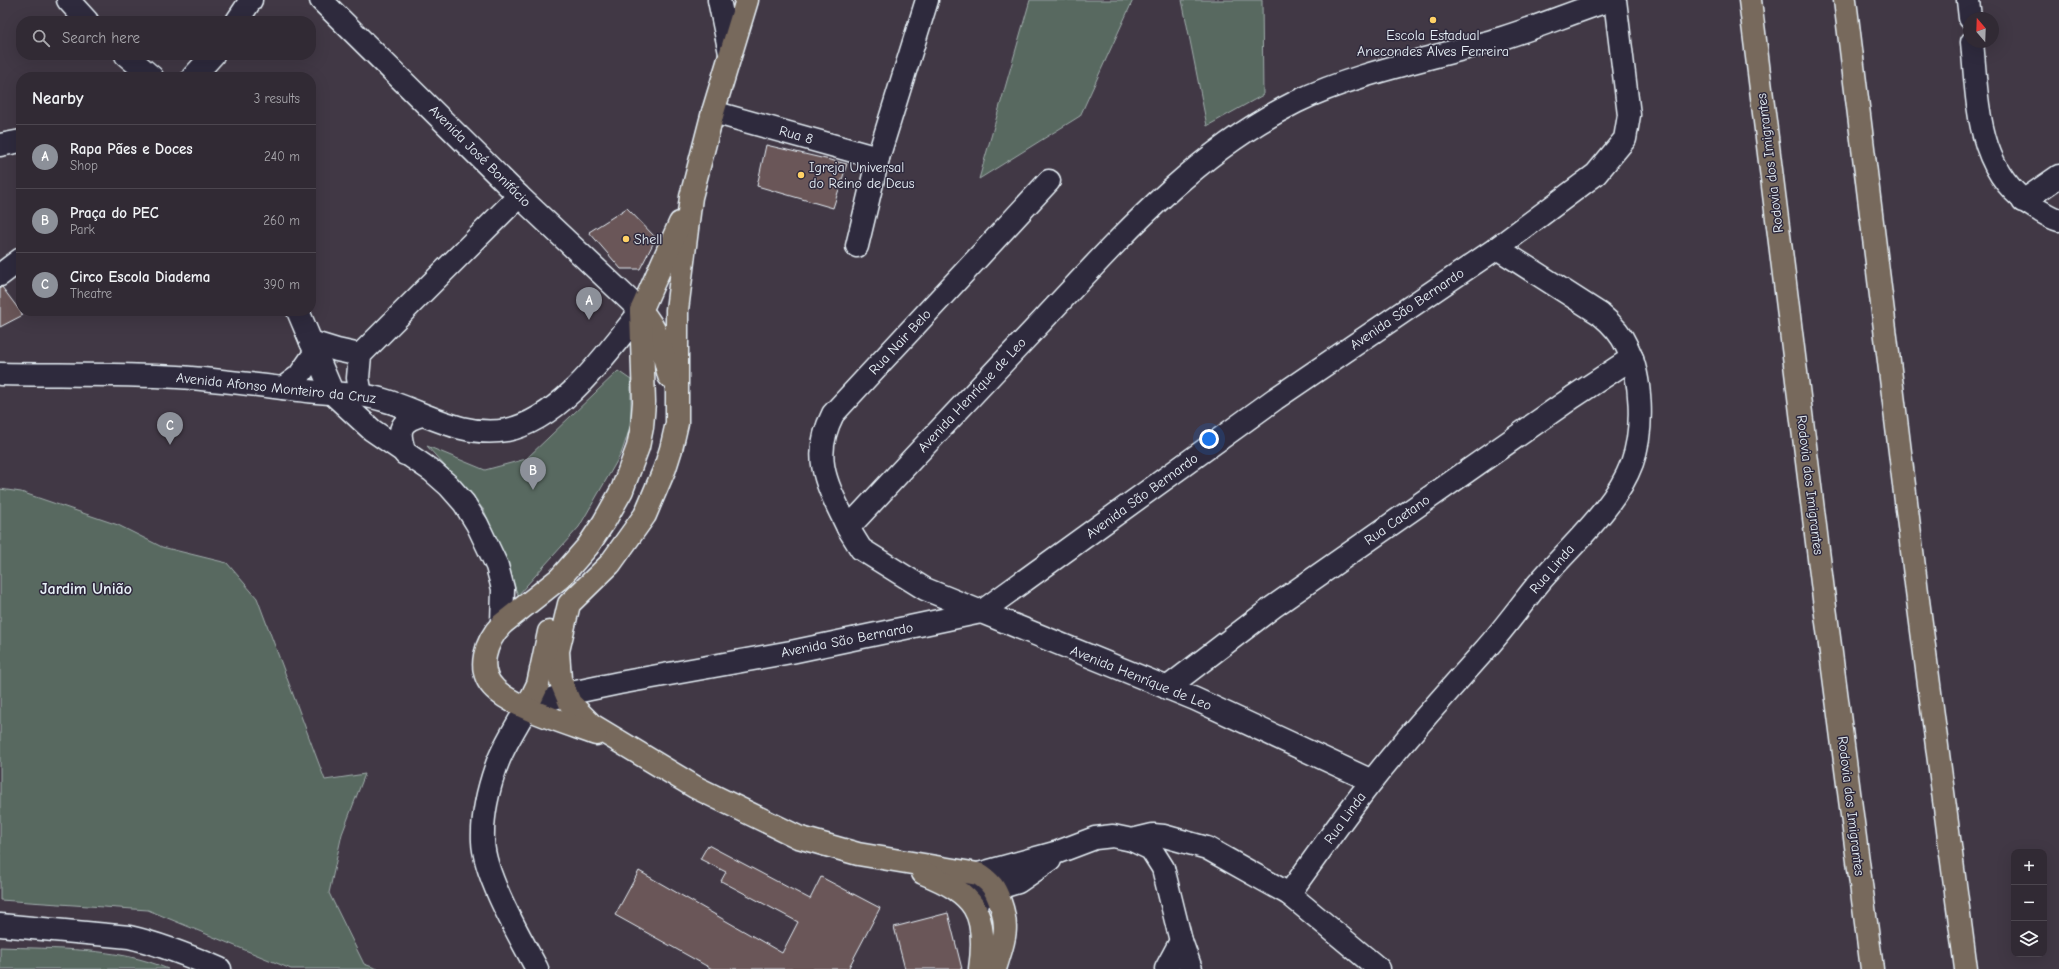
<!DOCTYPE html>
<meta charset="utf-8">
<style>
body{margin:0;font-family:"Comic Neue",sans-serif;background:#39323c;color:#f1f3f6}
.controls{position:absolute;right:12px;bottom:12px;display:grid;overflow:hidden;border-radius:8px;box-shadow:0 4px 16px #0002}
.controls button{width:36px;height:36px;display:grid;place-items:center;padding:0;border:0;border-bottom:1px solid #4c464f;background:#312a34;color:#f1f3f6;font:20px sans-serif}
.compass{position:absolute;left:1963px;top:12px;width:36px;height:36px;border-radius:50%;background:#312a34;box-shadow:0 4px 16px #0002;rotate:341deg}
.you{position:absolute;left:1209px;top:439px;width:14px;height:14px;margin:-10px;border:3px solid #fff;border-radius:50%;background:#1a73e8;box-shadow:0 0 0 6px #1a73e833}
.badge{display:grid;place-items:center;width:26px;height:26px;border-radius:50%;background:#8c9099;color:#fff;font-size:13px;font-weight:700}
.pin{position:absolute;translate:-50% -33px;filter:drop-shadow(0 1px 2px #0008)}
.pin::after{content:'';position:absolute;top:21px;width:14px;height:12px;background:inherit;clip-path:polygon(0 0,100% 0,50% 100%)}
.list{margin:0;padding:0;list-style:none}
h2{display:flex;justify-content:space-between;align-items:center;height:52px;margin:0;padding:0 16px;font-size:17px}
h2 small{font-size:13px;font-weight:400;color:#a8a7ac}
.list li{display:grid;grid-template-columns:26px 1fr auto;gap:12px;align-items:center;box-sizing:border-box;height:64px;padding:0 16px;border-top:1px solid #4c464f}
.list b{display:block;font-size:15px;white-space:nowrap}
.list p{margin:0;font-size:13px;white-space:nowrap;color:#a8a7ac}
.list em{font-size:13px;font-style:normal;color:#a8a7ac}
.icon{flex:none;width:22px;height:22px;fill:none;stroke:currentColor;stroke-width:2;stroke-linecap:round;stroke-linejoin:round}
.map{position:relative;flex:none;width:2059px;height:969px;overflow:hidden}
.search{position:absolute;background:#312a34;box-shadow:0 4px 16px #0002;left:16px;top:16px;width:300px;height:44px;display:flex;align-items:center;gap:10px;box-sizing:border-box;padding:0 14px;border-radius:16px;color:#a8a7ac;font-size:15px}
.panel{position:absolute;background:#312a34;box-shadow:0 4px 16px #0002;left:16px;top:72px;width:300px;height:244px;border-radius:16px}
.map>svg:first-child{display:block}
.green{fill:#596960;stroke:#a0adac}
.building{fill:#6b5758;stroke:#e8f1f8}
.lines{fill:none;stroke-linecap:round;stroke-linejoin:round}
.minor-casing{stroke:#e8f1f8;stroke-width:25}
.major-casing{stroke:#e8f1f8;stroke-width:25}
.highway-casing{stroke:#e8f1f8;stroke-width:25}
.minor{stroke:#2f2a3d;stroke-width:22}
.major{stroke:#77695c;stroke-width:22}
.highway{stroke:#77695c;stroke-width:22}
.poi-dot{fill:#ffd166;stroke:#2f2a3d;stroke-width:1.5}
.labels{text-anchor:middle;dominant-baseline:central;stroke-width:3;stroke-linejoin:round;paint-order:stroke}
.poi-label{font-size:14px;fill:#e8f1f8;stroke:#2f2a3d;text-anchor:start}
.street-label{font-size:14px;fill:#e8f1f8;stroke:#2f2a3d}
.quarter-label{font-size:16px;font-weight:bold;fill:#e8f1f8;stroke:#2f2a3d}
</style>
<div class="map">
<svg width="2059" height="969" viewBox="0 0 2059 969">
<rect width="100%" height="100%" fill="#413845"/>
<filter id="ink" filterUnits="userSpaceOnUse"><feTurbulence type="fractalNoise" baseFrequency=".025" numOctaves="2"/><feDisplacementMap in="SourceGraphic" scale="8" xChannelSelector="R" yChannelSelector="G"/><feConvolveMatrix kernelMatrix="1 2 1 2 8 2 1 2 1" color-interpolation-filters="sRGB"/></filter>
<g filter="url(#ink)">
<!-- green -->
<g class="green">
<path d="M1030,0H1133L1080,116L979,179Z"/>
<path d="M1182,0H1262L1263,95L1207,126Z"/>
<path d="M618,371L631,380V425L621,454L579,527L518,595L484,510L427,446L485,470L526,459Z"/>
<path d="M0,489L21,492L118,525L162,547L227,563L257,598L325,780L365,774L342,834L329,893L364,964L378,969H291L148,910L0,900Z"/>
<path d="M0,947C53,949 119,947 168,969H0Z"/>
</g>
<!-- building -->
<g class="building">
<path d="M766,145L847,164L833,208L757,186Z"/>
<path d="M627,208L656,238L640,269H621L589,232Z"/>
<path d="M0,287H2L23,315L0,327Z"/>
<path d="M708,845L810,899L821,877L880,908L848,969H712L615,915L639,871L782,953L798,922L721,881L726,872L700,859Z"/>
<path d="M948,913L962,969H905L894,927Z"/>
</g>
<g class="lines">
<!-- minor casing -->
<g class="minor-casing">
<g id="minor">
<path d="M68,0L87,21"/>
<path d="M719,0L730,53"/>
<path d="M1968,0L1970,18"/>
<path d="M237,21L251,0"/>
<path d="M1972,42C1978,103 1976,174 2037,209C2044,213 2051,218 2059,220"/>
<path d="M126,55L152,77"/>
<path d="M193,77L213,55"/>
<path d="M713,112L878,158"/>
<path d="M0,145L21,141"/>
<path d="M2023,201L2059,176"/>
<path d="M857,246L878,158L927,0"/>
<path d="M0,275L21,259"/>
<path d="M298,311L333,394L372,430L432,471L449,486L464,503L477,524L497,566L503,589L502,624"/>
<path d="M311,342L337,350L360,355L519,196"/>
<path d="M360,355L358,378L361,395"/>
<path d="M0,374C60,375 119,374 178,377C221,380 265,386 307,391C325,393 342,394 360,395C411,401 454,440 507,430C563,418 607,352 641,311L519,196L321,0"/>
<path d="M283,388L299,376L315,353"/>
<path d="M405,454C398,432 397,422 422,415"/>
<path d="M848,528C828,486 810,459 833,414L1049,181"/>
<path d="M1167,688L1273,607L1573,397L1632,358"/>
<path d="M1372,781L1195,699L925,589L861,549L848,528C913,458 979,388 1044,319C1120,238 1195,152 1296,102C1357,72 1436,58 1502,38C1538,27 1573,12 1610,0"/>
<path d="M1132,840L1153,835L1164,836L1207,848L1289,894L1379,969"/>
<path d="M966,884L978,874L1058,852L1095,838L1113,836L1132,840L1151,849L1163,868L1181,941L1191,969"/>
<path d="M1289,894C1316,856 1343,818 1372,781C1407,736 1446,694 1484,651C1503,630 1520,606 1538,584C1569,547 1615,509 1632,463C1644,430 1642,378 1627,347C1621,333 1611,323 1600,314L1497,248"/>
<path d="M973,904L995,889L1018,882L1050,860"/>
<path d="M0,925L129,937C160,944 190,956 220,969"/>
<path d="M537,969C520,937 484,876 483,841C482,816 488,790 496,767C503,746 517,726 527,707L566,694L619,683L791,652L981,612L1275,399L1497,248L1596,174L1625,139L1629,115L1615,0"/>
<path d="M1166,969L1181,941"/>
</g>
</g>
<!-- major casing -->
<g class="major-casing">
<g id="major">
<path d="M747,0L713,112L691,197L677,310V423L671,449L665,468L645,515L610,564L569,604L558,651L560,679L570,703L592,725L695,787L798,837L858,854L978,874C991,882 995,888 1000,902C1010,930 1003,942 995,969"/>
<path d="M641,311C658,329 663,351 669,376"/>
<path d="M527,707L538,684L549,632"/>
<path d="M596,734C569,724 514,708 495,689C475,670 486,641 502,624L560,578L588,546L604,522L622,490L638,447L642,427L644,402L641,311L680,223"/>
<path d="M923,873C975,894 988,912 980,969"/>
</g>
</g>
<!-- highway casing -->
<g class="highway-casing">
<g id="highway">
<path d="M1750,0L1825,607L1872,969"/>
<path d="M1845,0L1918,600L1966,969"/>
</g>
</g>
<!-- minor -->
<use href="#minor" class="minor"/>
<!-- major -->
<use href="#major" class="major"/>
<!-- highway -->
<use href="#highway" class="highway"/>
</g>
</g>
<!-- markers -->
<g class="poi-dot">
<circle cx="1433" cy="20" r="4"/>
<circle cx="801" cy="175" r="4"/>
<circle cx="626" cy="239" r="4"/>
</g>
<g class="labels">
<!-- poi labels -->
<g class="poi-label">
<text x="1433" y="35" text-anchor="middle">Escola Estadual<tspan x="1433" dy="16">Anecondes Alves Ferreira</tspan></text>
<text x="809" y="167">Igreja Universal<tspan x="809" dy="16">do Reino de Deus</tspan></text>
<text x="634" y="239">Shell</text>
</g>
<!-- street labels -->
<g class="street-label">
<text transform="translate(796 135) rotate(16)">Rua 8</text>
<text transform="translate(480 156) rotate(45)">Avenida José Bonifácio</text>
<text transform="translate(1770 163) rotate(-97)">Rodovia dos Imigrantes</text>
<text transform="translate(1407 309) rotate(-34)">Avenida São Bernardo</text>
<text transform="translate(900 342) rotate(-47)">Rua Nair Belo</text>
<text transform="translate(276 388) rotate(6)">Avenida Afonso Monteiro da Cruz</text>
<text transform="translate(972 395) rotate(-47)">Avenida Henríque de Leo</text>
<text transform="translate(1810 485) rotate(83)">Rodovia dos Imigrantes</text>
<text transform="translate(1142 496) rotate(-36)">Avenida São Bernardo</text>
<text transform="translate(1397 520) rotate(-35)">Rua Caetano</text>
<text transform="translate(1552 569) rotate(-49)">Rua Linda</text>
<text transform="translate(847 640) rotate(-11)">Avenida São Bernardo</text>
<text transform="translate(1141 678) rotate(22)">Avenida Henríque de Leo</text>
<text transform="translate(1851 806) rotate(83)">Rodovia dos Imigrantes</text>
<text transform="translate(1345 818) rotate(-54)">Rua Linda</text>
</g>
<!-- quarter labels -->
<g class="quarter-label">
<text x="86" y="589">Jardim União</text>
</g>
</g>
</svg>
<div class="controls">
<button>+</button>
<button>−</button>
<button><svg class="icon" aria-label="layers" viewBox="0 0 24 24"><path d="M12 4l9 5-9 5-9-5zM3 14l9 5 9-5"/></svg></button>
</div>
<svg class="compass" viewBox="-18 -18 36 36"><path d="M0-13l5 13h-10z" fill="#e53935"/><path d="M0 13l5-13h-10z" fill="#a8a7ac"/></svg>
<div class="you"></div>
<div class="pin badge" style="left:589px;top:320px">A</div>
<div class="pin badge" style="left:533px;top:490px">B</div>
<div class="pin badge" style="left:170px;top:445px">C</div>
<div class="search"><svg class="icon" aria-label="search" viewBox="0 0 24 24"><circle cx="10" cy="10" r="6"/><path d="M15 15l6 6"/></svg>Search here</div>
<section class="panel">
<h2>Nearby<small>3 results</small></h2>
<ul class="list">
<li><span class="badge">A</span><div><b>Rapa Pães e Doces</b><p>Shop</p></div><em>240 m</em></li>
<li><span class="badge">B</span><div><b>Praça do PEC</b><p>Park</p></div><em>260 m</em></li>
<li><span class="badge">C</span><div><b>Circo Escola Diadema</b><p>Theatre</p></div><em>390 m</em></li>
</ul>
</section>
</div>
